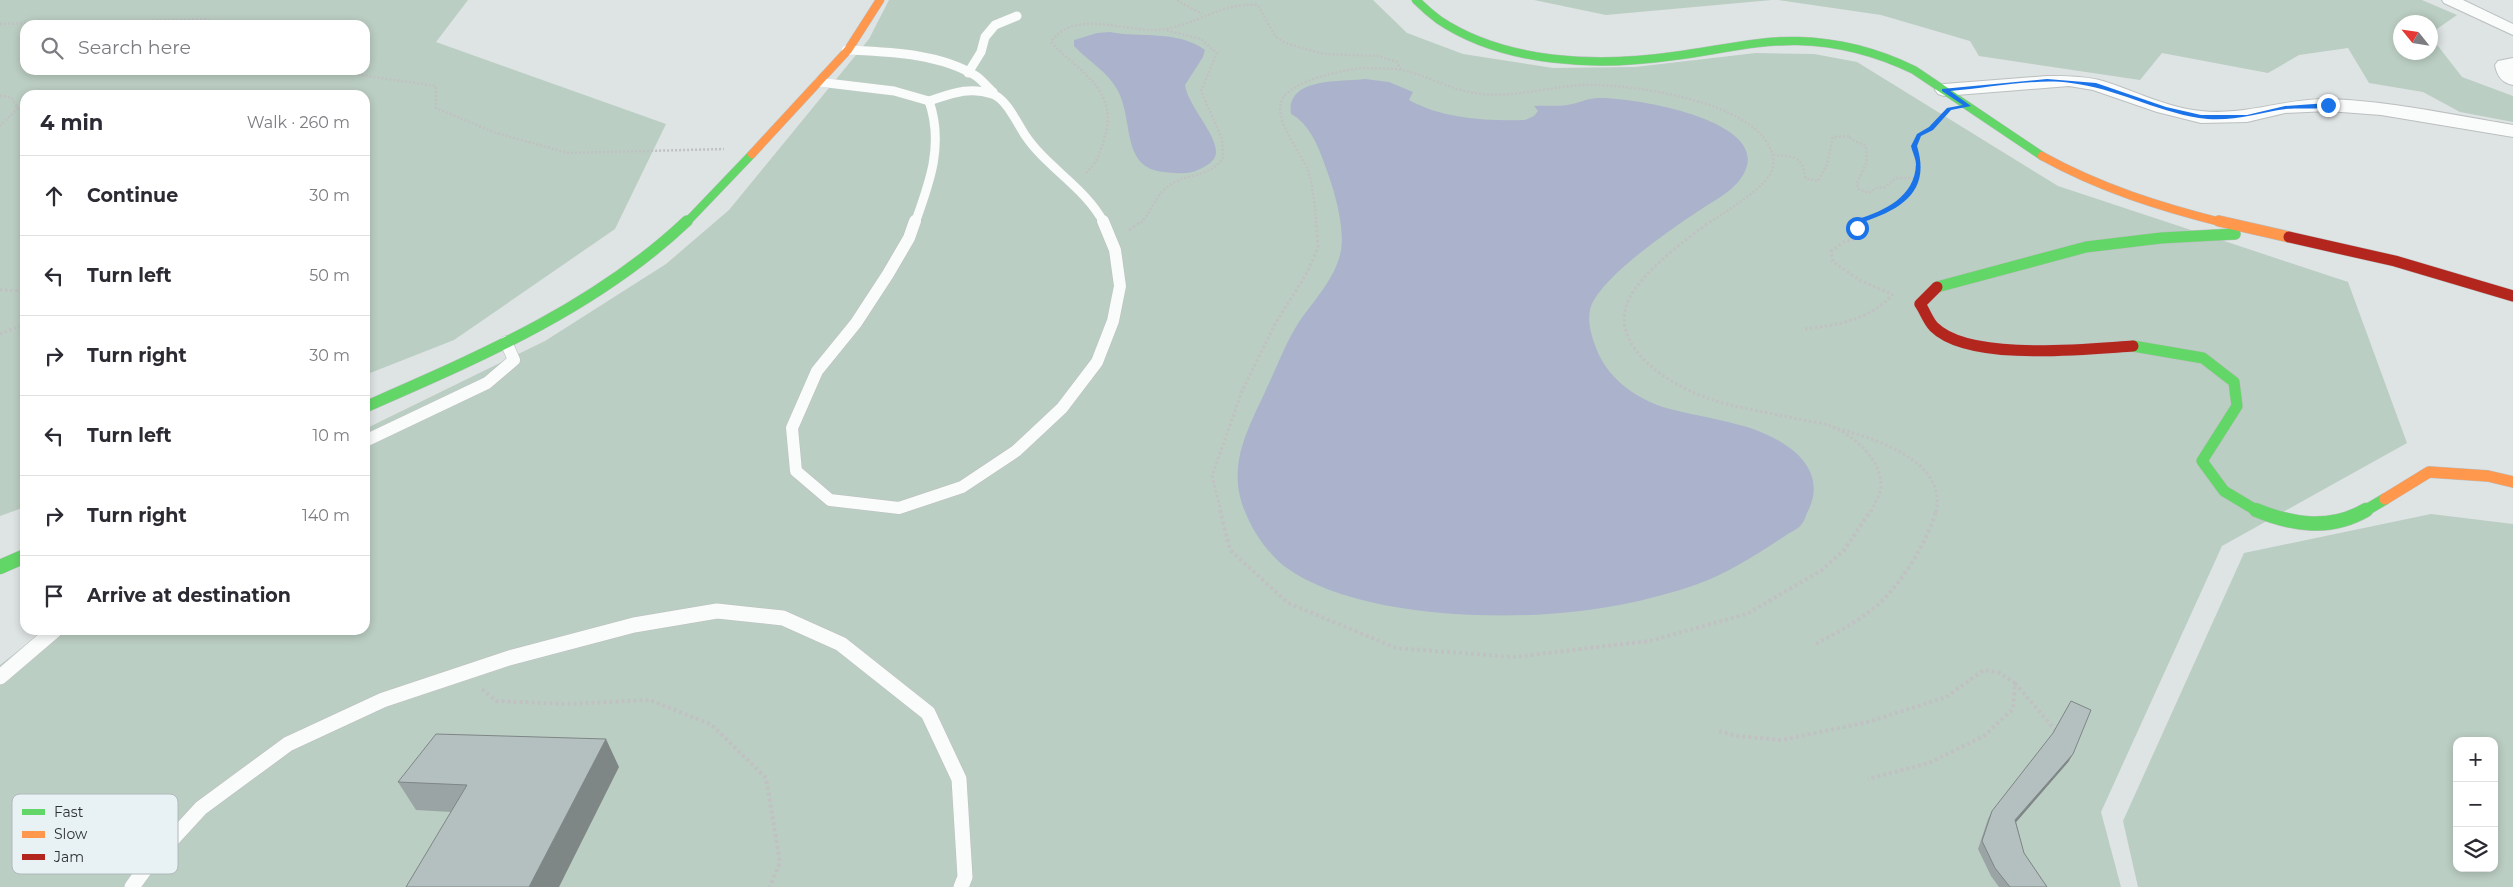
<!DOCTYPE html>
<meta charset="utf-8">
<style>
body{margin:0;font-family:Montserrat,sans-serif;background:#f2f2f3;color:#2b2b33}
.controls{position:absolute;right:15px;bottom:15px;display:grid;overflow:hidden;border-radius:10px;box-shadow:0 2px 8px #0003}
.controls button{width:45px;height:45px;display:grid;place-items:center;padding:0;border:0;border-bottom:1px solid #e1e1e2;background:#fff;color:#2b2b33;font:25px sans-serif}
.compass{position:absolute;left:2393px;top:15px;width:45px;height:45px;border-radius:50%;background:#fff;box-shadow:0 2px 8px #0003;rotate:300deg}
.stop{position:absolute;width:15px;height:15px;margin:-11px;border:4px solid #1a73e8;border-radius:50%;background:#fff}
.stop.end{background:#1a73e8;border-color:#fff;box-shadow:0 1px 5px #0008}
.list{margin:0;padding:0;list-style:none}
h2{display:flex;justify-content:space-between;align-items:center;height:65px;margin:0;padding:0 20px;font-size:21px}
h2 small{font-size:16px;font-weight:400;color:#7c7c81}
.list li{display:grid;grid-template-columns:32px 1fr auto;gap:15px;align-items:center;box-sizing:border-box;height:80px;padding:0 20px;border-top:1px solid #e1e1e2}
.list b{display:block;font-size:19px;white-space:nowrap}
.list em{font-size:16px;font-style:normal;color:#7c7c81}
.icon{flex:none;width:28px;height:28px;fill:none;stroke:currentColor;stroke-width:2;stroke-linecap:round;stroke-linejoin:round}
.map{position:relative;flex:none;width:2513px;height:887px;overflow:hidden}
.search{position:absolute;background:#fff;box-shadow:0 2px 8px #0003;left:20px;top:20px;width:350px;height:55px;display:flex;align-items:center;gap:12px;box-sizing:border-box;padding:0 18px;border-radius:15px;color:#7c7c81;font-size:19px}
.panel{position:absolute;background:#fff;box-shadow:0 2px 8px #0003;left:20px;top:90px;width:350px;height:545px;border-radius:15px}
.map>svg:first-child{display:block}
.green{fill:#bbcec3;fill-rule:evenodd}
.water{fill:#aab3cb}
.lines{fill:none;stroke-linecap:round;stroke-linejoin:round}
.lane-far2-casing{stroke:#bbbfbf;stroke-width:9}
.lane-far1-casing{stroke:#bbbfbf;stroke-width:13}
.lane-casing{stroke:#bbbfbf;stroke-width:16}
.street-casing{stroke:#bbbfbf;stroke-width:2}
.fast-far2-casing{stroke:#bbbfbf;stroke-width:9}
.fast-far1-casing{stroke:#bbbfbf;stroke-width:12}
.fast-casing{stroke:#bbbfbf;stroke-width:15}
.slow-far1-casing{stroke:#bbbfbf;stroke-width:9}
.slow-casing{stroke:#bbbfbf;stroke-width:12}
.jam-casing{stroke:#bbbfbf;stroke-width:12}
.path-far2{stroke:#c0c1c2;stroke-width:2.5;stroke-dasharray:2 2;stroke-linecap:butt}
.path-far1{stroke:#c0c1c2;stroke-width:3;stroke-dasharray:2.5 2.5;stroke-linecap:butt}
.path{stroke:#c0c1c2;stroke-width:4;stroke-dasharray:3 3;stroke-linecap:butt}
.lane-far2{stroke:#fafbfb;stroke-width:9}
.lane-far1{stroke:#fafbfb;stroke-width:12}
.lane{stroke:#fafbfb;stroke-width:15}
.street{fill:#fafbfb;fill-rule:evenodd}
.fast-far2{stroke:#63d668;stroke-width:8}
.fast-far1{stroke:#63d668;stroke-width:11}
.fast{stroke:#63d668;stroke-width:14}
.slow-far1{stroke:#ff974d;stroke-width:8}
.slow{stroke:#ff974d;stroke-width:11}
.jam{stroke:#b3261e;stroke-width:11}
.wall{fill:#9ba4a4}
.shaded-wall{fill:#7e8686}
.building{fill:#b4bfbf;stroke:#7e8686}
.route{fill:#1a73e8}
.key{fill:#e8f2f4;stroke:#b0b8ba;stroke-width:1}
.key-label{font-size:14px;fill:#2e3132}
</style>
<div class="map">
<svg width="2513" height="887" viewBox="0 0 2513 887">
<rect width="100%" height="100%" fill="#dee3e4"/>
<!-- green -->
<g class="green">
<path d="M0,0H468L436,42L666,124L615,229L454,340L365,375V95H25V507L0,516ZM25,25H365V70H25Z"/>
<path d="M889,0H1373L1407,33L1463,54L1553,68L1635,67L1756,53L1814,54L1857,62L2058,186L2348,282L2407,443L2222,546L2101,812L2121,887H0V665L45,630H365V429L545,341L666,264L729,210L869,39Z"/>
<path d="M1534,0H1772L1606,15Z"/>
<path d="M1778,0H2422L2457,15L2431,33L2430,22H2400V52H2430L2431,37L2462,77L2513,96V122L2460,112L2423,92L2369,83L2348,48L2299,55L2268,73L2162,53L2140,80L1979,56L1970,41L1881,15Z"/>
<path d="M2431,514L2513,524V887H2138L2123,821L2244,553ZM2457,741H2494V868H2457Z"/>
</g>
<!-- water -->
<g class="water">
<path d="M1110,32C1141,38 1178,30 1205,50L1203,57L1185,85C1188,106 1217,134 1216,153C1215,162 1206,166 1198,170C1188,175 1175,173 1164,172C1121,168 1134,122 1118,91C1108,72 1088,61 1074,46V40L1097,33Z"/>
<path d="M1365,79L1389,82L1413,92L1409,100C1443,119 1487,121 1525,120L1534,116L1538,111L1534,106C1547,105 1560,107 1572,104C1581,102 1589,98 1599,98C1631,97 1776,120 1743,175C1734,191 1715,200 1700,210C1673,228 1597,279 1590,310C1587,325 1593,341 1599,355C1611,380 1636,398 1663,407C1703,419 1752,421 1787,446C1809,461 1821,483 1809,509C1806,514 1805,521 1801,525C1797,530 1790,532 1785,536C1757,554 1727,574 1695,585C1649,601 1596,611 1548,614C1472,619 1347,613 1284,566C1267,552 1254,533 1246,514C1224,465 1250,426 1270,381C1279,362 1287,340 1299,322C1314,300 1336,278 1341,250C1345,226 1334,190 1326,168C1319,148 1310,124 1291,114C1286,77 1340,82 1365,79Z"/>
</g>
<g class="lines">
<!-- lane-far2 casing -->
<g class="lane-far2-casing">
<g id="lane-far2">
<path d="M846,50C888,52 939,53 976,76C982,80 987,87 993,92"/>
<path d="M968,73L981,52L985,37L995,25L1017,16"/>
<path d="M819,82L894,91L929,101"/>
<path d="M915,223C930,182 944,144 929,101C951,94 969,86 992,94C1006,98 1017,123 1025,135C1047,168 1085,187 1104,223"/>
</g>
</g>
<!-- lane-far1 casing -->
<g class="lane-far1-casing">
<g id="lane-far1">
<path d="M915,221L909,238L888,274L856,323L817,371L792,428L796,471L830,500L899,508L962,487L1016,451L1062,408L1097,362L1113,321L1120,286L1115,250L1103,221"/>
<path d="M365,441L487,383L514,360L506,342"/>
</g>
</g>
<!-- lane casing -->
<g class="lane-casing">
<g id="lane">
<path d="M0,677L55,630"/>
<path d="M132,887L145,869L201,808L288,744L383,700L509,658L634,625L717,611L783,618L841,644L928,713L959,779L965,877L961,887"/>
</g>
</g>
<!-- street casing -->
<g class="street-casing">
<g id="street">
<path d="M2442,0H2463L2513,24V35L2444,3Z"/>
<path d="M2513,58V85C2502,83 2497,76 2495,65L2498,61Z"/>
<path d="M2047,76C2066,76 2085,76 2103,81C2135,91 2168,108 2201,111C2245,116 2286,98 2329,99C2391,101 2452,115 2513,125V137L2381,115L2328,111L2285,113L2247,122L2201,123L2157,112L2093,90L2069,86L1944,96L1938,94L1935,90L1938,86L1944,84Z"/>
</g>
</g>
<!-- fast-far2 casing -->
<g class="fast-far2-casing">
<g id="fast-far2">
<path d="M1416,0C1423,7 1431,14 1439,20C1505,64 1598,67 1674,56C1715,51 1756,40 1798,41C1839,42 1877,52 1914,70L2042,156"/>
<path d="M686,223L752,154"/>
</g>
</g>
<!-- fast-far1 casing -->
<g class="fast-far1-casing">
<g id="fast-far1">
<path d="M1937,287L2086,247L2161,238L2235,234"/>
<path d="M2133,346L2203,358L2234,382L2237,406L2202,461L2224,491L2259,512"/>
<path d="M365,407C479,357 595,308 687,221"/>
<path d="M2363,512L2385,499"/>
</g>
</g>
<!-- fast casing -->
<g class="fast-casing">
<g id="fast">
<path d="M2256,510C2293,525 2330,531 2366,510"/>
<path d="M0,567L25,556"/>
</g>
</g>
<!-- slow-far1 casing -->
<g class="slow-far1-casing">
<g id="slow-far1">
<path d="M752,154L848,50L880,0"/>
<path d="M2042,156C2100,188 2160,207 2224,223"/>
</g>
</g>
<!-- slow casing -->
<g class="slow-casing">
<g id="slow">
<path d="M2219,221L2289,237"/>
<path d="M2385,499L2429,472L2488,476L2513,482"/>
</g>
</g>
<!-- jam casing -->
<g class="jam-casing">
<g id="jam">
<path d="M2289,237L2395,261L2513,296"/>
<path d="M1937,287L1920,304C1925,311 1928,321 1934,327C1969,362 2086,349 2133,346"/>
</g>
</g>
<!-- path-far2 -->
<g class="path-far2">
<path d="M1177,0L1202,14"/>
<path d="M0,24L207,19L217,25"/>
<path d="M326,70L436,86V108L496,133L568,153L724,149"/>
<path d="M0,96L11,97L18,108L0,126"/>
<path d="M1773,155C1792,156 1804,156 1805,178L1818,181L1827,165L1833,137L1850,136L1851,139L1866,146L1867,162L1857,183L1858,189L1869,193L1876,188L1885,187L1896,178H1916"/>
<path d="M1086,173C1096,165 1100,152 1104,140C1120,88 1079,73 1051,42C1074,9 1122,31 1155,30C1195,28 1217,2 1258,5L1275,36L1285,43L1324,54L1378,56L1397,62L1401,69"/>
<path d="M1141,223C1151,212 1155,197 1166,188C1184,172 1209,179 1223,158L1222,139L1201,91L1217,53L1201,39L1165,30"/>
<path d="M1316,223C1315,206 1313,186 1308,170C1300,151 1271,118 1283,98C1294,80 1348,68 1367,68C1378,69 1391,68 1402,70C1429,76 1453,91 1481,94C1519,98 1557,84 1595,85C1640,86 1750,102 1770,148C1774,156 1775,165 1771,173C1760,192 1727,210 1709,223"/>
<path d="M1861,223L1887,210L1907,196L1917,175L1914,146L1919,135L1931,128L1942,114"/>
</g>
<!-- path-far1 -->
<g class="path-far1">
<path d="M1711,221C1686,239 1642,272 1629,299C1605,349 1678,390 1716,401C1743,409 1771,413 1798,419C1807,421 1819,422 1828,425C1852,434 1882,458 1881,487C1880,495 1874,505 1871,512"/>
<path d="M1861,221L1857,238L1844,242L1831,251L1833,262L1861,281L1892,294"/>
<path d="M1129,230L1142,221"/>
<path d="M0,290L25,291"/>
<path d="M1805,329C1838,325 1870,320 1893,294"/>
<path d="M0,334L25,324"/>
<path d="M1833,427C1871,438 1948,459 1936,512"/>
<path d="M1221,512L1212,476L1242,391L1275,324L1308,271L1318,247L1316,221"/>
</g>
<!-- path -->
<g class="path">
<path d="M1220,510L1230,550L1288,603L1396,648L1514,657L1649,641L1747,614L1822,570L1845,549L1871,510"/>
<path d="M1816,644C1836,633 1857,622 1875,607C1899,588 1929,540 1936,510"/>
<path d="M2015,683L2056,731"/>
<path d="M482,689L496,701L567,704L650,700L712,725L766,778L780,862L770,887"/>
<path d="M1719,731L1737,736L1782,740L1868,722L1946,697L1984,670L2000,673L2015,683L2013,709L1984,736L1929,763L1868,779"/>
</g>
<!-- lane-far2 -->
<use href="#lane-far2" class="lane-far2"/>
<!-- lane-far1 -->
<use href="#lane-far1" class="lane-far1"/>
<!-- lane -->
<use href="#lane" class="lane"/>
<!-- street -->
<use href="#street" class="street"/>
<!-- fast-far2 -->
<use href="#fast-far2" class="fast-far2"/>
<!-- fast-far1 -->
<use href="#fast-far1" class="fast-far1"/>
<!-- fast -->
<use href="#fast" class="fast"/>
<!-- slow-far1 -->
<use href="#slow-far1" class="slow-far1"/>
<!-- slow -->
<use href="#slow" class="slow"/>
<!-- jam -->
<use href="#jam" class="jam"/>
</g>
<!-- wall -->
<g class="wall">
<path d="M2069,761L2016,822L2024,853L2047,887H1999L1991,876L1978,849L1988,819L1992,811Z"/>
<path d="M619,767L451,812L416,810L398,782Z"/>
</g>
<!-- shaded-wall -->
<g class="shaded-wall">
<path d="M606,739L619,767L559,887H529Z"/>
<path d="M2073,754L2069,761L2011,828L2015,820Z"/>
</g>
<!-- building -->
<g class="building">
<path d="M2071,701L2091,710L2073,754L2015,820L2024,853L2047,887H2010L1995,868L1982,841L1992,811L2053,733Z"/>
<path d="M436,734L606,739L529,887H406L467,785L398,782Z"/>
</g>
<!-- route -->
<path class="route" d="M2047,79L2096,83L2166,107L2201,115H2247L2285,106L2328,103L2331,105C2319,111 2299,107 2286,109C2256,113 2230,123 2199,118C2155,111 2115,88 2071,83C2034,78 1988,88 1950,91L1971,106L1951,110L1933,130L1921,136L1917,146C1931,191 1902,209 1863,222L1859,230H1855L1858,219C1884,211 1915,197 1916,164C1916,159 1912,151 1911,146L1917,134L1929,127L1947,108L1963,105L1942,91V89Z"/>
<!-- legend -->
<rect x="12" y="794" width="166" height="80" rx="8" class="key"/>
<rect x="22" y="809" width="23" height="6" fill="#63d668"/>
<rect x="22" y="831" width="23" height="7" fill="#ff974d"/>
<rect x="22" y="854" width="23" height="6" fill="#b3261e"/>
<g class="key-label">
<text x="54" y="817">Fast</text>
<text x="54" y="839">Slow</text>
<text x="54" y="862">Jam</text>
</g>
</svg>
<div class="controls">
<button>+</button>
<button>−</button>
<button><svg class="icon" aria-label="layers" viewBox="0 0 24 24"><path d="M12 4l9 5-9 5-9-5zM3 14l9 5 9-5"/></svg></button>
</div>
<svg class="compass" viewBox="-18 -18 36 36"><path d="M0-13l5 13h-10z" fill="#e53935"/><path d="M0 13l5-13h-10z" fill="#7c7c81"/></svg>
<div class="stop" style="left:1857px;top:228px"></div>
<div class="stop end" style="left:2328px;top:105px"></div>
<div class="search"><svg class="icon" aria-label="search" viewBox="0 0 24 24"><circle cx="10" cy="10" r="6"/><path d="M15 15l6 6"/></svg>Search here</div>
<section class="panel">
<h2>4 min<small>Walk · 260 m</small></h2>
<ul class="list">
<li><svg class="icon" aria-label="ahead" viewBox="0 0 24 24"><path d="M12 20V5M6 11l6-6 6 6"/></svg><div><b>Continue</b></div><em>30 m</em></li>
<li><svg class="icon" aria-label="left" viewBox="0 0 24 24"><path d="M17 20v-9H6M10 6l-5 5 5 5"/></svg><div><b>Turn left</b></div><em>50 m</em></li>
<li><svg class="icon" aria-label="right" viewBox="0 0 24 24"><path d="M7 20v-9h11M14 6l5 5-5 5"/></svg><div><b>Turn right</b></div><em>30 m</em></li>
<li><svg class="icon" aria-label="left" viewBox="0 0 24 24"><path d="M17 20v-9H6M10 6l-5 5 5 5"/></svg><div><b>Turn left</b></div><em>10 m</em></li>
<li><svg class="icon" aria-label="right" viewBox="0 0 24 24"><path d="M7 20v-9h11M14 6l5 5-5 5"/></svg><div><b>Turn right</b></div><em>140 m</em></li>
<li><svg class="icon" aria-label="arrive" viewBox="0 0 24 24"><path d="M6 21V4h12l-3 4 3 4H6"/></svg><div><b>Arrive at destination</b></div></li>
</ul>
</section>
</div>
